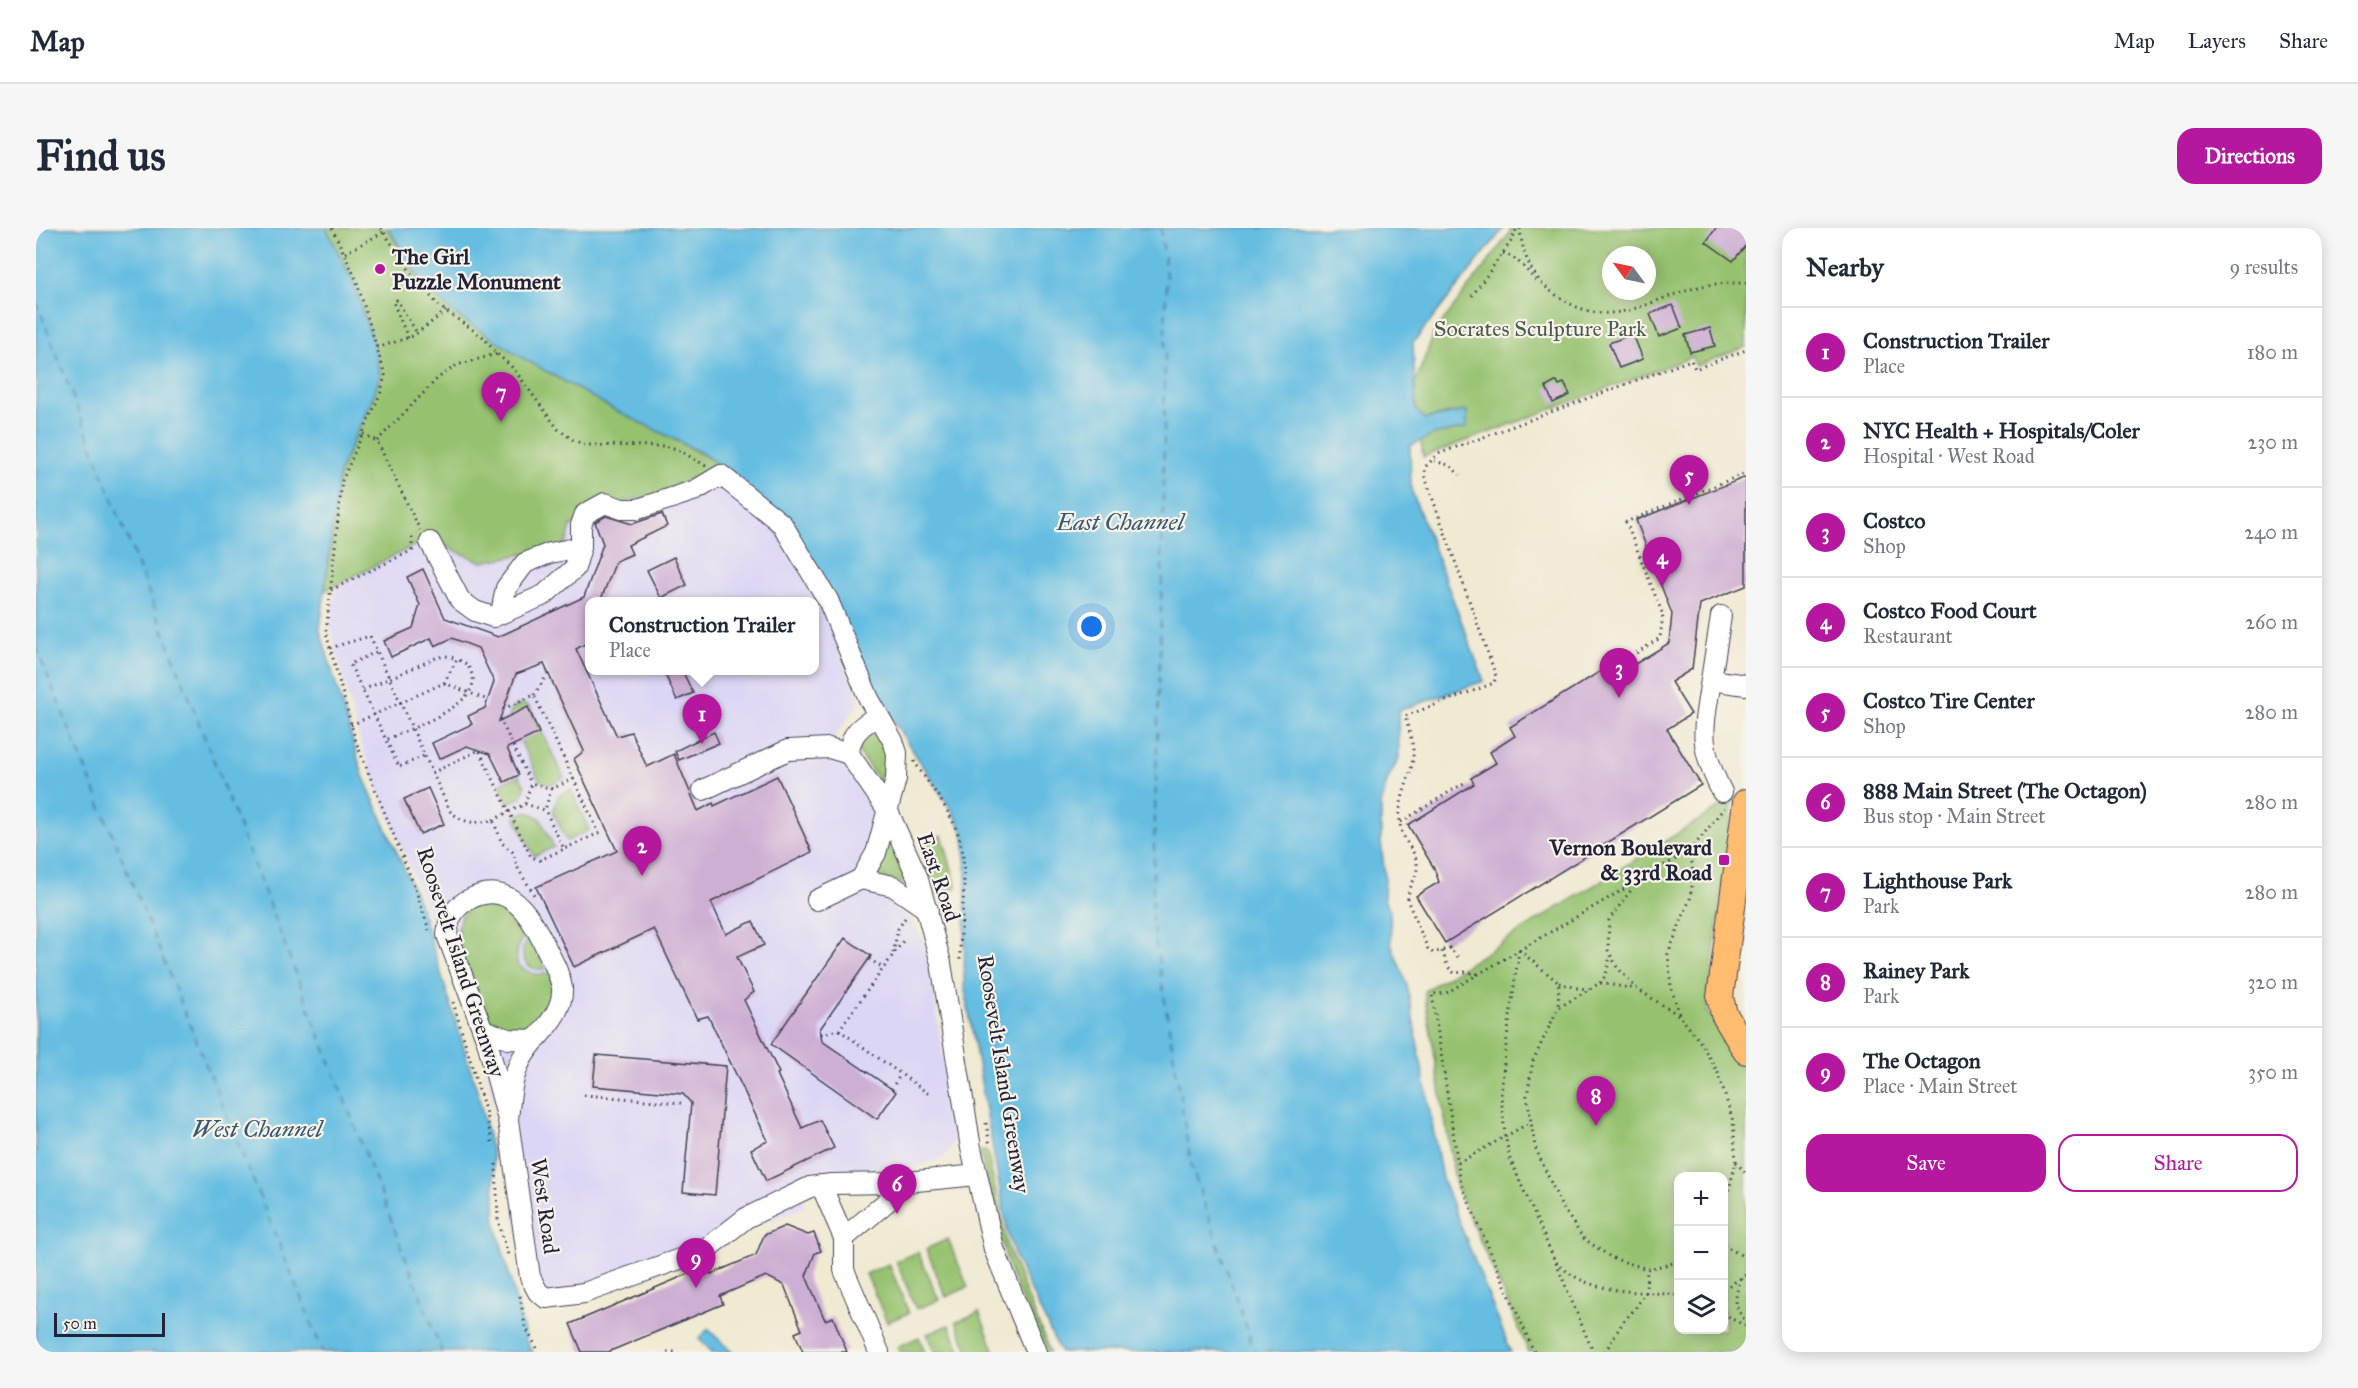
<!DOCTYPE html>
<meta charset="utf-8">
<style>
body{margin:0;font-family:"IM FELL Great Primer",serif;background:#f6f6f7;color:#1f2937}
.controls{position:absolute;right:18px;bottom:18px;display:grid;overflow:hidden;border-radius:12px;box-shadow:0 3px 15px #0003}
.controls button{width:54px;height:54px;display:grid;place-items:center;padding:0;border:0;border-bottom:2px solid #e0e1e3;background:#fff;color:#1f2937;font:30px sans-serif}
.compass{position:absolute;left:1566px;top:18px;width:54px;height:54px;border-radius:50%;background:#fff;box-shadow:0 3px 15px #0003;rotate:303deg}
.scale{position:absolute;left:18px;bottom:15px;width:111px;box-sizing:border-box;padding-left:6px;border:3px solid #22223b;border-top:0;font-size:16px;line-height:21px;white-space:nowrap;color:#22223b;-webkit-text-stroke:4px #f7f3e8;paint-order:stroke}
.you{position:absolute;left:1056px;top:399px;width:21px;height:21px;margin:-15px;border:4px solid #fff;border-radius:50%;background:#1a73e8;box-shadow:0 0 0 9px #1a73e833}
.badge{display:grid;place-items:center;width:39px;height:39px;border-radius:50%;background:#b5179e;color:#fff;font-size:20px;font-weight:700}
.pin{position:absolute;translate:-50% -50px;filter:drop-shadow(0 2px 3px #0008)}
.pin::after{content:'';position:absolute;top:32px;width:21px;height:18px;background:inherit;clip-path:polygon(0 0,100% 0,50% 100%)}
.popup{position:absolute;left:549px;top:369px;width:234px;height:78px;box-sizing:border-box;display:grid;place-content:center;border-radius:12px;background:#fff;filter:drop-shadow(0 2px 4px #0005);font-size:20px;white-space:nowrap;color:#747a83}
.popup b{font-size:22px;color:#1f2937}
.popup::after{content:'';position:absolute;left:50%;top:100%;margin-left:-12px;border:12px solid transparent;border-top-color:#fff}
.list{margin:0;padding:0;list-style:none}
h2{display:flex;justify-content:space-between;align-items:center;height:78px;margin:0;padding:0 24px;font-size:26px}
h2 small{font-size:20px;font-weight:400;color:#747a83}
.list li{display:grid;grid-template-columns:39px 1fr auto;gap:18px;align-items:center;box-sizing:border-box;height:90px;padding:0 24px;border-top:2px solid #e0e1e3}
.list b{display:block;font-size:22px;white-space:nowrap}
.list p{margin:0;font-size:20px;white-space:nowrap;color:#747a83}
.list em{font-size:20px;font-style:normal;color:#747a83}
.actions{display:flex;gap:12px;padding:18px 24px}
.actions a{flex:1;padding:14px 0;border:2px solid #b5179e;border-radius:18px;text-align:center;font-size:21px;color:#b5179e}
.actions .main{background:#b5179e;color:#fff}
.icon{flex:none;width:33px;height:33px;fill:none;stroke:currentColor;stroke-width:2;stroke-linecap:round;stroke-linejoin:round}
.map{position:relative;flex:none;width:1710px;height:1124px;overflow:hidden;border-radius:18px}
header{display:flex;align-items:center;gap:36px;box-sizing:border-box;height:84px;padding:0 30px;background:#fff;border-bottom:2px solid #e0e1e3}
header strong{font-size:28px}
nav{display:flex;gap:33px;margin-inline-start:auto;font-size:21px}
.intro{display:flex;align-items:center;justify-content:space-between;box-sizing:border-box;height:144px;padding:0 36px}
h1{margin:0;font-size:42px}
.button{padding:15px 27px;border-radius:18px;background:#b5179e;color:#fff;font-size:21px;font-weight:700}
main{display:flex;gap:36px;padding:0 36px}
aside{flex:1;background:#fff;border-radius:18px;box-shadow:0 3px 15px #0003}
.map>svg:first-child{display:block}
.built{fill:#dcd6f6;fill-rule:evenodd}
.green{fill:#96c270;stroke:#5c7256;stroke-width:1.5;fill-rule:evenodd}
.water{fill:#65bde2;stroke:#44708e;stroke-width:1.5}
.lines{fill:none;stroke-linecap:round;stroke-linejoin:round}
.ferry{stroke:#395875;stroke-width:1.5;stroke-dasharray:8 6;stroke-linecap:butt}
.building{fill:#ceafd4}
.minor-casing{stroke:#414052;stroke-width:22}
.major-casing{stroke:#414052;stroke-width:28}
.path{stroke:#414052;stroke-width:3;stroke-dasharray:1.5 4.5;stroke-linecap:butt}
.minor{stroke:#fff;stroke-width:20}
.major{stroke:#febc70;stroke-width:26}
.poi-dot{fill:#b5179e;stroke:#f7f3e8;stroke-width:2}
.labels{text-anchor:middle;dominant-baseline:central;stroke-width:4.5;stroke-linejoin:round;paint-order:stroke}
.poi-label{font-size:22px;font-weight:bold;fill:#22223b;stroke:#f7f3e8;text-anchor:start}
.park-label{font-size:22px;fill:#4b5a4e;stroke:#f7f3e8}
.street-label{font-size:22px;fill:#22223b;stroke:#f7f3e8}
.water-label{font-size:24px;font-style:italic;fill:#395875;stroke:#f7f3e8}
</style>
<header>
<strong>Map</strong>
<nav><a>Map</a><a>Layers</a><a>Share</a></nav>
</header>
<div class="intro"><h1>Find us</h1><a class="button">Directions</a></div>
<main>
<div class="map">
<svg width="1710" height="1124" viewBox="0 0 1710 1124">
<rect width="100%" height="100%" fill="#f7f3e8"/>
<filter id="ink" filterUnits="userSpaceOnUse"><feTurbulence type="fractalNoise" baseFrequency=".0167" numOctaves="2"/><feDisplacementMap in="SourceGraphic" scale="12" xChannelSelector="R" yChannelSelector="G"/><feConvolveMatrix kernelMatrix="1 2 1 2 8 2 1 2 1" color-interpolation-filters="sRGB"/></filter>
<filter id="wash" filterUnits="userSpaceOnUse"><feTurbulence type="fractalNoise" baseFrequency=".008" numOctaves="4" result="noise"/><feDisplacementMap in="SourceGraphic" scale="24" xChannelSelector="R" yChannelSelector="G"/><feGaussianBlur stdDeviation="1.35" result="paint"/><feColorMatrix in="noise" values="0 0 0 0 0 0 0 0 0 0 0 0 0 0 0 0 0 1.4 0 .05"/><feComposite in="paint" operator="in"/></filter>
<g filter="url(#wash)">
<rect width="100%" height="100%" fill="#f0ead3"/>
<!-- built -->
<path class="built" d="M671,243L727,285L774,351L824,473L796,513L836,578L837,591L834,617L825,633L847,671L862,679L875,693L891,719L919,911L908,929L881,939L774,944L762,950L769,979L719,998L682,1022L530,1080L510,1082L499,1074L490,1064L471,941L447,821L334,541L321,503L294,399L300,357L385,314L401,315L446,334L525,319L531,313L535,298L552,276L629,263ZM554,374H778V442H554Z"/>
<!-- green -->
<g class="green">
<path d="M290,0H352C364,24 379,48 398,67C414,83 432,93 449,105C524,156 606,192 684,237L629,263L615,269L595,272L535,298L531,313L525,319L446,334L401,315L385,314L289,363L303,244L338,166L344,148L336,111L316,52Z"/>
<path d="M1474,0H1710V119L1660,138L1656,129L1387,229L1385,213L1397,207L1431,200V183L1413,185L1389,191L1380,182L1379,155L1398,105L1474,5ZM1575,27H1611V63H1575Z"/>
<path d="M488,476L494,479L528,550L515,556L504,553L472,488C475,480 479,477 488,476Z"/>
<path d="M834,504L844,506L853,519L849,560L822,524L826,511Z"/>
<path d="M483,547L489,558L486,569L472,575L464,556Z"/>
<path d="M535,562L553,602L531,613L517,584L522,568Z"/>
<path d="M1697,571L1671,783L1710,847V1124H1493L1420,958L1388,763ZM1642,948H1688V1102H1642Z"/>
<path d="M491,583L504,590L518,619L498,628L479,589Z"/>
<path d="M906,607L921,659L902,667L888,616Z"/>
<path d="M856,612L875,658L839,647V643L853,613Z"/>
<path d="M459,673L469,676L494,702C482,713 479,720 481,736C493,746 499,748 514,745C516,750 519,757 518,763C517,771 511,785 507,792C497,810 467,807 455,793C445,782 441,765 436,752C423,718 404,677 459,673Z"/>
<path d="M495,708L510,740C489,747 478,722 495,708Z"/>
<path d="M944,923H951L971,1018L1014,1124H1008L974,1044L960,994Z"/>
<path d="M912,1011L932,1059L910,1069L890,1021Z"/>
<path d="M882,1024L903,1072L880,1081L860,1033Z"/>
<path d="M853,1036L873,1085L851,1094L830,1046Z"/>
<path d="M943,1084L959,1124H933L920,1094Z"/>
<path d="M913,1097L925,1124H898L891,1106Z"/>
<path d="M883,1109L889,1124H863L861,1119Z"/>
</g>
<!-- water -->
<g class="water">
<path d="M0,0H290L316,52L336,111L344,148L338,166L303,244L284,402L327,548L383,674L441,862L457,929L460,997L491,1115L497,1124H0Z"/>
<path d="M352,0H1468L1377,115L1380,182L1389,191L1431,183V200L1397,207L1374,218L1375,261L1448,453L1362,483L1363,530L1351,553L1345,577V614L1349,649L1348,671L1354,683L1355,715L1371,757L1406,951L1475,1124H1024L979,1029L972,1007L928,757L930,633L928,608L920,589L841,468L823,426L706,252L664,224L577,181L485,129L420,87L398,67L384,51Z"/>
<path d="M672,1101L696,1124H676L663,1111Z"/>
</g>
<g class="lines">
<!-- ferry -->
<g class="ferry">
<path d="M1125,0L1130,48L1126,342L1116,692L1155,937L1219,1124"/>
<path d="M0,73L406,1124"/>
<path d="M0,419L287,1124"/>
</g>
</g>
<g id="blocks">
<!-- building -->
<g class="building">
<path d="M1680,0H1710V17L1697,33L1670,14Z"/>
<path d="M1637,77L1646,100L1623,109L1614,86Z"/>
<path d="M1674,100L1679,118L1654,124L1649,107Z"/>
<path d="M1597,106L1607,131L1583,140L1573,115Z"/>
<path d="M1521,153L1523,157L1528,155L1534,167L1517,175L1510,159Z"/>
<path d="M1710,249V358L1664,376L1656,441L1635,454L1655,486L1631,501L1665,557L1409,715L1380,668L1403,654L1398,640L1372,597L1438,556L1435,550L1460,535L1454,524L1479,508L1474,499L1573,438L1580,448L1633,415L1636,386L1600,292Z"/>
<path d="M626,286L631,298L592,317L596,326L580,333L564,374H554V413L540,421L581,508L595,504L611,539L638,526L662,583L677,575L678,578L741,548L776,624L675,674L690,706L717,693L728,717L701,729L718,764L708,772L743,845L741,846L766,900L784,892L798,920L730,953L715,921L732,913L672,788L661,791L618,701L538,739L500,659L581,623L538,531L548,523L508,436L480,446L463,493L492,479L503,505L471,520L483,547L468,554L454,526L431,518L403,531L396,515L436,496L432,488L449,480L458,454L442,420L416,410L399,418L395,410L355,429L348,413L377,400L384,377L371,349L387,341L409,390L462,409L548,369L567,316L559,294L570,288L596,296Z"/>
<path d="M638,329L651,357L625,370L611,342Z"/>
<path d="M627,442H646L657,465L641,472Z"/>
<path d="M678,504L683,515L643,532L639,523Z"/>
<path d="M392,560L408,596L384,606L368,571Z"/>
<path d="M809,710L835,728L784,801L786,813L860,864L841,891L735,816Z"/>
<path d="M560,827L690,838L679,967L647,964L655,875L647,866L557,858Z"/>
<path d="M749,998L772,1007L778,1005L785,1023L779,1025L770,1048L789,1092L797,1089L811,1124H767L759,1105L766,1102L748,1057L730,1048L684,1068L687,1076L572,1124H546L534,1096L671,1038L675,1046L720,1027L728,1007Z"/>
</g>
</g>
</g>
<g filter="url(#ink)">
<use href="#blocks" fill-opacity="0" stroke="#414052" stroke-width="1.5"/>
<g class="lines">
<!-- minor casing -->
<g class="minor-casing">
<g id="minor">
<path d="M394,314L424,372L439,383L457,389L508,367L539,340L545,319V297L549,286L569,275L586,281H602L660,262L685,247L746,296L792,372L833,471L857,513L861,525L860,551L840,625L825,651L781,672"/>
<path d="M465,385L470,360L489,335L514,325L545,319"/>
<path d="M1675,452L1685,388"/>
<path d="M813,526L851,581L881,648L905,735L935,920L958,1021L1000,1124"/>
<path d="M813,526C814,505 826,497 842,488"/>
<path d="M667,562L752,522L793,520L813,526"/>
<path d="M1686,564C1662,517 1667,503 1675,452L1710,457"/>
<path d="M825,651L857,658L892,682"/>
<path d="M447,802L472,811L498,812"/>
<path d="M472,892C474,872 475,853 484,834C496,809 528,790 526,760C524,746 517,734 511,722C495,689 474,648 430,673C417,681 412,692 411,707L451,813L472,892L494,1049L502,1064L510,1070L548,1065L669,1022L710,990L774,959L795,956L860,955L941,947"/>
<path d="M785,957L808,1010V1042L843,1124"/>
<path d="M808,1010L853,972L858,965L860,955"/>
</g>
</g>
<!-- major casing -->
<g class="major-casing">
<path id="major" d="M1710,574L1684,769L1688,786L1710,823"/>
</g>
<!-- path -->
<g class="path">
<path d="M296,0L320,51L349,147L345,164L306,253L290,405L320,514L378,657L393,702"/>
<path d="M345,0L380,52L404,79L447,109L461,126L477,140L522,201L537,212L550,217L628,218L641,221L670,238"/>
<path d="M1484,0C1486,25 1495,49 1516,64C1571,106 1603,75 1659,60C1676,55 1693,55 1710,55"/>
<path d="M309,25L348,4"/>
<path d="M1467,25C1485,31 1490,44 1503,55"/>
<path d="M1436,68L1476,12L1481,0"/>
<path d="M372,110L357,74L361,72L381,105"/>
<path d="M341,120L377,108L410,83"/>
<path d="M327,206L341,213L384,302"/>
<path d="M341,213L402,150L421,137L461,126"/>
<path d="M1398,233L1413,237L1424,247"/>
<path d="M376,323V308L378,306"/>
<path d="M295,362L377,322"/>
<path d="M294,420L334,408L414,583C428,596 439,596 457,592L466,615L478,625C479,642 492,654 499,669"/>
<path d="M340,424L314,436L363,539L388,528"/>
<path d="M1575,441L1624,410L1627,387L1590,294L1710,245"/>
<path d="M408,455L452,472"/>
<path d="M327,462L402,429L412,428L421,431"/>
<path d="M498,467L512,446"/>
<path d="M467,481L498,467L563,605L528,621L509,582"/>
<path d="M464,491L495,555"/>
<path d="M315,497L408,455L421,431L431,436C434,442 438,448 437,454C434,481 372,501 350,512"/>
<path d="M878,533C893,557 915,582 923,609C934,643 923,698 924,735"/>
<path d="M396,545L443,522L495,629L504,632L528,621"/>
<path d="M515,561L538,551"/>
<path d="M457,592L489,576L495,555L515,561L509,582L489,576"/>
<path d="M1365,594L1428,555"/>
<path d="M1655,622L1657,650L1654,671L1632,726L1635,759L1644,788L1665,815L1682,845L1697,893L1700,934L1688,980"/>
<path d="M1598,658L1573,692L1572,722L1581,739L1599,759"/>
<path d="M1483,722L1469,825L1465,867L1469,907L1474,931L1519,1033C1553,1068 1597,1062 1642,1067"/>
<path d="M1483,722L1523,755L1522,779"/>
<path d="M1406,723L1412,739L1418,745L1429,744L1442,746"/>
<path d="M857,725L862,701L871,687"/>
<path d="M1422,729L1414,720L1397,725L1392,721L1372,674C1371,659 1381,652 1381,639C1382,625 1368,615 1365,601C1359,573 1375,553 1377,529C1378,515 1372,501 1369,488L1453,457L1458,455L1460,448L1389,249V239L1402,226L1655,132L1659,141L1710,122"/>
<path d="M833,731L847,740"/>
<path d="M1523,755L1541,760L1553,761"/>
<path d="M1564,755L1570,747L1574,728"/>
<path d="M417,774L449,882L457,918"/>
<path d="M803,802L893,866"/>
<path d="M785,806L803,802L867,713"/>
<path d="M855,861L865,846"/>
<path d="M548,867L645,875"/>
<path d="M950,895L954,918"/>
<path d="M1700,934L1710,946"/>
<path d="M1422,935L1495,894"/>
<path d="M460,936L462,992L473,1030"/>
<path d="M1688,1017L1710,1030"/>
<path d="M1642,1034L1611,1041L1576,1030L1547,1010L1525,977L1499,919L1491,868L1497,833L1522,780L1564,755L1601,761L1644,788"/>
<path d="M1520,1035L1557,1124"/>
<path d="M1705,1050C1699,1070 1696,1076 1710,1094"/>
<path d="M1688,1061L1710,1047"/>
<path d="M484,1068L489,1098L503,1124"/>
<path d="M1688,1084L1694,1090L1710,1098"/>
<path d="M631,1124H643"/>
<path d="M1498,1124L1425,956L1396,766L1410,765L1655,622L1688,580"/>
<path d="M1569,1124L1587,1094L1598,1082L1610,1064L1611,1041"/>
</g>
<!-- minor -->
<use href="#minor" class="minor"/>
<!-- major -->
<use href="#major" class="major"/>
</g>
</g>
<!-- markers -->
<g class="poi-dot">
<circle cx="344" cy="41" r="6"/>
<rect x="1682" y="626" width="12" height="12" rx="3"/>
</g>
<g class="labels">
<!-- poi labels -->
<g class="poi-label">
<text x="356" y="28">The Girl<tspan x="356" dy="25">Puzzle Monument</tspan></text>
<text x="1676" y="619" text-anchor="end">Vernon Boulevard<tspan x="1676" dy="25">&amp; 33rd Road</tspan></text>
</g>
<!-- park labels -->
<g class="park-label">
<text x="1504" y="100">Socrates Sculpture Park</text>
</g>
<!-- street labels -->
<g class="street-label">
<text transform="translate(903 649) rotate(71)">East Road</text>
<text transform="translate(425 734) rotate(72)">Roosevelt Island Greenway</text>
<text transform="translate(968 846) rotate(81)">Roosevelt Island Greenway</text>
<text transform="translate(509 978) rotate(82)">West Road</text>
</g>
<!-- water labels -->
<g class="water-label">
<text x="1084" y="294">East Channel</text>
<text x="221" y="901">West Channel</text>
</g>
</g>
</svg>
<div class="controls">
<button>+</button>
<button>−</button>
<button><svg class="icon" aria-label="layers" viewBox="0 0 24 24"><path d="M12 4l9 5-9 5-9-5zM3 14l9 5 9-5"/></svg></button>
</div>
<svg class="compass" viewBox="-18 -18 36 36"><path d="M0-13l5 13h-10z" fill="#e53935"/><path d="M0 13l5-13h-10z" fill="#747a83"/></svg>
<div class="scale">50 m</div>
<div class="you"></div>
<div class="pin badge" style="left:666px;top:516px">1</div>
<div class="popup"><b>Construction Trailer</b>Place</div>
<div class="pin badge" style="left:606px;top:648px">2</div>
<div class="pin badge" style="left:1583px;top:470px">3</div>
<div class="pin badge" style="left:1626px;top:359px">4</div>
<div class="pin badge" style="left:1653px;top:277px">5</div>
<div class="pin badge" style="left:861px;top:986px">6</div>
<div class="pin badge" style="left:465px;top:194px">7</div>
<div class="pin badge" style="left:1560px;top:898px">8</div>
<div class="pin badge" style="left:660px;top:1060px">9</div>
</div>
<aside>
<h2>Nearby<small>9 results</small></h2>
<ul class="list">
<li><span class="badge">1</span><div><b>Construction Trailer</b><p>Place</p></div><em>180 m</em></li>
<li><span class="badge">2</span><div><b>NYC Health + Hospitals/Coler</b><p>Hospital · West Road</p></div><em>230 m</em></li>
<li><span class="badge">3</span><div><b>Costco</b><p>Shop</p></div><em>240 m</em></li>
<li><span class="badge">4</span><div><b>Costco Food Court</b><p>Restaurant</p></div><em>260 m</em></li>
<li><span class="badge">5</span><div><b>Costco Tire Center</b><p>Shop</p></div><em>280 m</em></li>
<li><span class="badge">6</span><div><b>888 Main Street (The Octagon)</b><p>Bus stop · Main Street</p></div><em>280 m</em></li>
<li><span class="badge">7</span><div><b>Lighthouse Park</b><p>Park</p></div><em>280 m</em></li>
<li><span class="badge">8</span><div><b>Rainey Park</b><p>Park</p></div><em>320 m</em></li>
<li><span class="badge">9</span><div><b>The Octagon</b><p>Place · Main Street</p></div><em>350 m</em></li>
</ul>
<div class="actions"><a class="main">Save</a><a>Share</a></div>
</aside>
</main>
